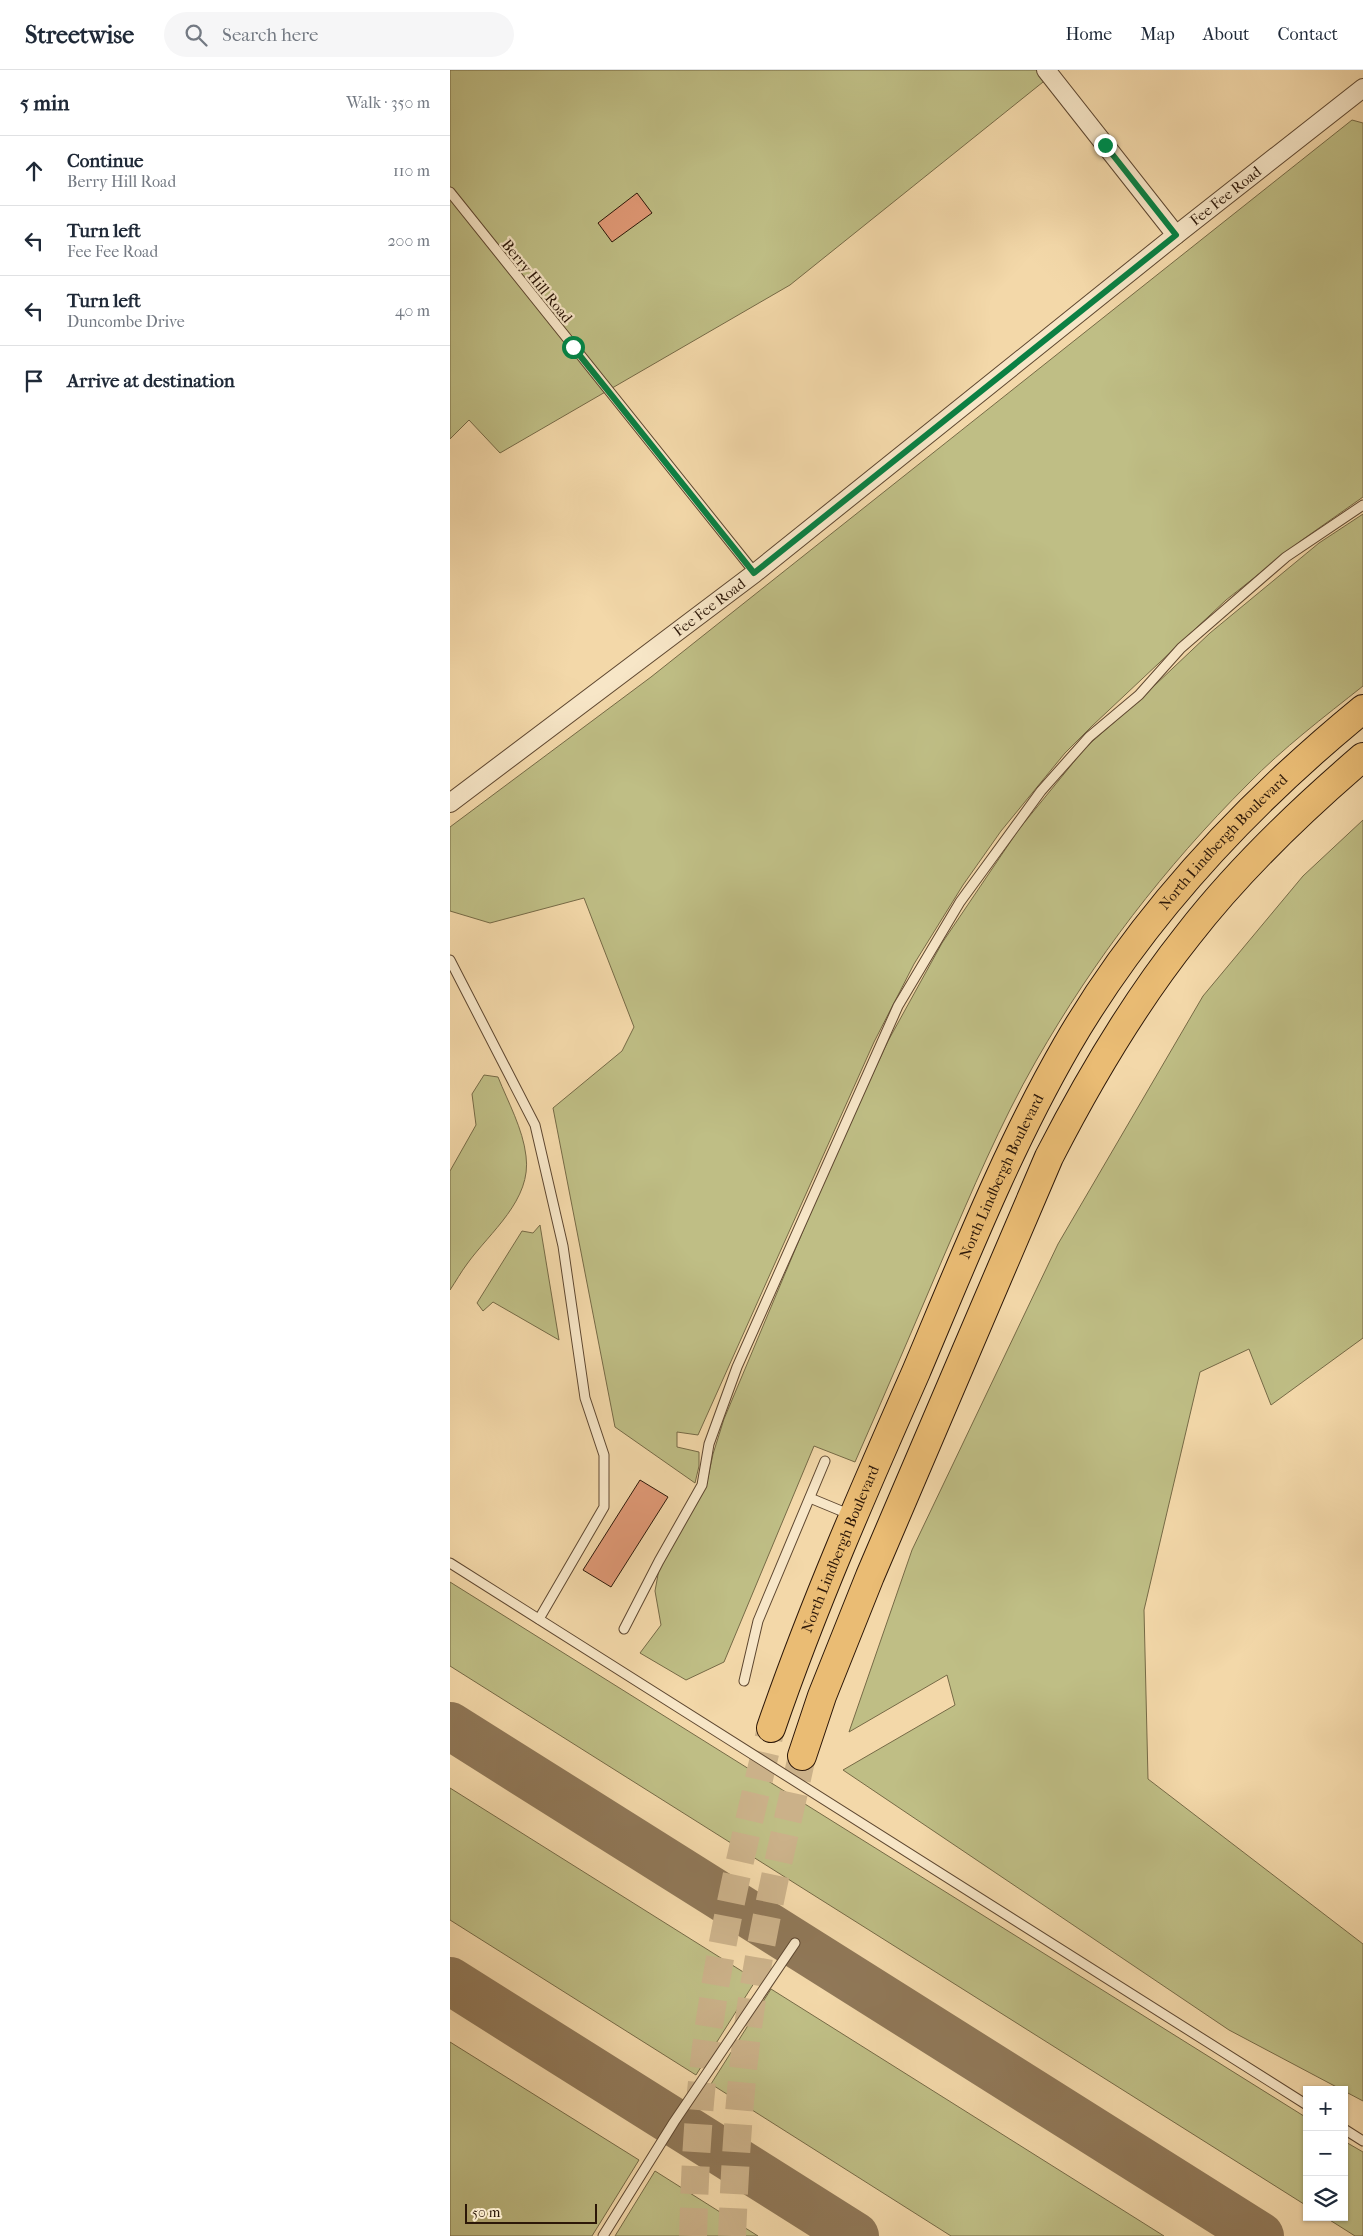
<!DOCTYPE html>
<meta charset="utf-8">
<style>
body{margin:0;font-family:"IM FELL French Canon",serif;background:#f6f6f7;color:#1f2937}
.controls{position:absolute;right:15px;bottom:15px;display:grid;overflow:hidden;border-radius:0px;box-shadow:0 1px 4px #0004}
.controls button{width:45px;height:45px;display:grid;place-items:center;padding:0;border:0;border-bottom:1px solid #e0e1e3;background:#fff;color:#1f2937;font:25px sans-serif}
.scale{position:absolute;left:15px;bottom:12px;width:132px;box-sizing:border-box;padding-left:5px;border:2px solid #2c1708;border-top:0;font-size:14px;line-height:18px;white-space:nowrap;color:#2c1708;-webkit-text-stroke:4px #f7e6c7;paint-order:stroke}
.stop{position:absolute;width:15px;height:15px;margin:-11px;border:4px solid #0b8043;border-radius:50%;background:#fff}
.stop.end{background:#0b8043;border-color:#fff;box-shadow:0 1px 5px #0008}
.list{margin:0;padding:0;list-style:none}
h2{display:flex;justify-content:space-between;align-items:center;height:65px;margin:0;padding:0 20px;font-size:21px}
h2 small{font-size:16px;font-weight:400;color:#747a83}
.list li{display:grid;grid-template-columns:32px 1fr auto;gap:15px;align-items:center;box-sizing:border-box;height:70px;padding:0 20px;border-top:1px solid #e0e1e3}
.list b{display:block;font-size:19px;white-space:nowrap}
.list p{margin:0;font-size:16px;white-space:nowrap;color:#747a83}
.list em{font-size:16px;font-style:normal;color:#747a83}
.icon{flex:none;width:28px;height:28px;fill:none;stroke:currentColor;stroke-width:2;stroke-linecap:round;stroke-linejoin:round}
.map{position:relative;flex:none;width:913px;height:2166px;overflow:hidden}
header{display:flex;align-items:center;gap:30px;box-sizing:border-box;height:70px;padding:0 25px;background:#fff;border-bottom:1px solid #e0e1e3}
header strong{font-size:24px}
nav{display:flex;gap:28px;margin-inline-start:auto;font-size:18px}
.search{width:350px;height:45px;background:#f6f6f7;display:flex;align-items:center;gap:12px;box-sizing:border-box;padding:0 18px;border-radius:28px;color:#747a83;font-size:19px}
main{display:flex}
aside{flex:1;background:#fff}
.map>svg:first-child{display:block}
.green{fill:#bfbe85;stroke:#766a46}
.lines{fill:none;stroke-linecap:round;stroke-linejoin:round}
.taxiway{stroke:#907858;stroke-width:48}
.building{fill:#e09976;stroke:#2c1708}
.highway-tunnel{stroke:#cbb189;stroke-width:28;stroke-dasharray:28 14;stroke-linecap:butt}
.lane-casing{stroke:#5e4730;stroke-width:11}
.street-casing{stroke:#5e4730;stroke-width:20}
.highway-casing{stroke:#2c1708;stroke-width:30}
.lane{stroke:#f7e6c7;stroke-width:9}
.street{stroke:#f7e6c7;stroke-width:18}
.highway{stroke:#eabc74;stroke-width:28}
.route{stroke:#0b8043;stroke-width:6}
.labels{text-anchor:middle;dominant-baseline:central;stroke-width:4.5;stroke-linejoin:round;paint-order:stroke}
.street-label{font-size:15px;fill:#2c1708;stroke:#f7e6c7}
</style>
<header>
<strong>Streetwise</strong>
<div class="search"><svg class="icon" aria-label="search" viewBox="0 0 24 24"><circle cx="10" cy="10" r="6"/><path d="M15 15l6 6"/></svg>Search here</div>
<nav><a>Home</a><a>Map</a><a>About</a><a>Contact</a></nav>
</header>
<main>
<aside>
<h2>5 min<small>Walk · 350 m</small></h2>
<ul class="list">
<li><svg class="icon" aria-label="ahead" viewBox="0 0 24 24"><path d="M12 20V5M6 11l6-6 6 6"/></svg><div><b>Continue</b><p>Berry Hill Road</p></div><em>110 m</em></li>
<li><svg class="icon" aria-label="left" viewBox="0 0 24 24"><path d="M17 20v-9H6M10 6l-5 5 5 5"/></svg><div><b>Turn left</b><p>Fee Fee Road</p></div><em>200 m</em></li>
<li><svg class="icon" aria-label="left" viewBox="0 0 24 24"><path d="M17 20v-9H6M10 6l-5 5 5 5"/></svg><div><b>Turn left</b><p>Duncombe Drive</p></div><em>40 m</em></li>
<li><svg class="icon" aria-label="arrive" viewBox="0 0 24 24"><path d="M6 21V4h12l-3 4 3 4H6"/></svg><div><b>Arrive at destination</b></div></li>
</ul>
</aside>
<div class="map">
<svg width="913" height="2166" viewBox="0 0 913 2166">
<rect width="100%" height="100%" fill="#f3d8a9"/>
<filter id="stains"><feTurbulence type="fractalNoise" baseFrequency=".004" numOctaves="4"/><feColorMatrix values="0 0 0 0 .2 0 0 0 0 .09 0 0 0 0 .02 0 0 0 .5 -.17"/></filter>
<radialGradient id="worn" r=".72"><stop offset=".6" stop-color="#630" stop-opacity="0"/><stop offset="1" stop-color="#630" stop-opacity=".3"/></radialGradient>
<!-- green -->
<g class="green">
<path d="M0,0H608L340,215L50,383L19,350L0,369Z"/>
<path d="M902,50L913,53V427L852,470L776,530L642,656L615,683L551,761L513,815L464,894L424,972L248,1365L227,1362V1377L249,1382V1396L245,1413L165,1357L103,1038L172,981L184,957L134,828L40,853L0,841V757L201,607Z"/>
<path d="M913,444V616C874,647 833,678 798,714C714,798 645,888 586,991C550,1054 522,1121 493,1188C464,1256 435,1324 405,1392L364,1376L274,1592L236,1610L190,1583L211,1555L205,1521L209,1499L229,1461L256,1417L263,1384L274,1349L384,1087L438,971L492,873L569,759L636,677L686,633L760,563L869,473Z"/>
<path d="M913,750V1268L821,1335L799,1279L750,1302L694,1540L698,1709L913,1874V2031L779,1960L393,1700L505,1635L497,1605L399,1662L462,1480L608,1174L753,926L853,806Z"/>
<path d="M34,1005L48,1007C58,1032 73,1059 76,1086C82,1130 40,1162 17,1194C11,1202 6,1211 0,1220V1101L26,1055L22,1024Z"/>
<path d="M90,1155L109,1270L43,1232L33,1241L27,1233L72,1161L83,1163Z"/>
<path d="M0,1512L857,2048V2136L0,1596Z"/>
<path d="M0,1718L306,1910L246,2005L0,1850Z"/>
<path d="M321,1919L714,2166H501L261,2014Z"/>
<path d="M0,1972L189,2090L142,2166H0Z"/>
<path d="M894,2071L913,2082V2166H905L875,2147H894Z"/>
<path d="M205,2101L308,2166H165Z"/>
</g>
<g class="lines">
<!-- taxiway -->
<g class="taxiway">
<path d="M0,1656L810,2166"/>
<path d="M0,1911L405,2166"/>
</g>
</g>
<!-- building -->
<g class="building">
<path d="M187,123L202,143L162,172L148,153Z"/>
<path d="M190,1410L218,1427L161,1517L133,1500Z"/>
</g>
<g class="lines">
<!-- highway-tunnel -->
<g class="highway-tunnel">
<path d="M243,2166C245,2092 249,2017 261,1943C275,1847 299,1752 321,1658"/>
<path d="M282,2166C285,2094 289,2022 299,1950C311,1861 333,1773 352,1686"/>
</g>
<!-- lane casing -->
<g class="lane-casing">
<g id="lane">
<path d="M0,122L305,503"/>
<path d="M0,890L85,1055L113,1176L135,1328L154,1385V1437L89,1549"/>
<path d="M360,1428L401,1445"/>
<path d="M0,1493L857,2035"/>
<path d="M174,1559L209,1491L252,1415L259,1374L287,1297L448,936L510,832L591,721L639,667L689,625L731,578L836,487L913,435"/>
<path d="M294,1611L308,1551L375,1391"/>
<path d="M894,2059L913,2071"/>
<path d="M153,2166L224,2052L345,1873"/>
</g>
</g>
<!-- street casing -->
<g class="street-casing">
<g id="street">
<path d="M596,0L726,165"/>
<path id="s1" d="M0,733L305,503L726,165L913,18"/>
</g>
</g>
<!-- highway casing -->
<g class="highway-casing">
<g id="highway">
<path id="s2" d="M321,1658C363,1536 414,1420 466,1302C513,1191 557,1079 617,975C693,844 797,734 913,639"/>
<path d="M352,1686L372,1626L420,1506L599,1087C639,1009 683,934 738,865C789,799 850,741 913,687"/>
</g>
</g>
<!-- lane -->
<use href="#lane" class="lane"/>
<!-- street -->
<use href="#street" class="street"/>
<!-- highway -->
<use href="#highway" class="highway"/>
</g>
<g class="lines">
<!-- route -->
<path class="route" d="M123,277L304,503L726,165L655,75"/>
</g>
<g class="labels">
<!-- street labels -->
<g class="street-label">
<text stroke="none"><textPath href="#s1" startOffset="985">Fee Fee Road</textPath></text>
<text transform="translate(87 211) rotate(51)">Berry Hill Road</text>
<text stroke="none"><textPath href="#s1" startOffset="325">Fee Fee Road</textPath></text>
<text stroke="none"><textPath href="#s2" startOffset="1002">North Lindbergh Boulevard</textPath></text>
<text stroke="none"><textPath href="#s2" startOffset="598">North Lindbergh Boulevard</textPath></text>
<text stroke="none"><textPath href="#s2" startOffset="192">North Lindbergh Boulevard</textPath></text>
</g>
</g>
<rect width="100%" height="100%" filter="url(#stains)"/>
<rect width="100%" height="100%" fill="url(#worn)"/>
</svg>
<div class="controls">
<button>+</button>
<button>−</button>
<button><svg class="icon" aria-label="layers" viewBox="0 0 24 24"><path d="M12 4l9 5-9 5-9-5zM3 14l9 5 9-5"/></svg></button>
</div>
<div class="scale">50 m</div>
<div class="stop" style="left:123px;top:277px"></div>
<div class="stop end" style="left:655px;top:75px"></div>
</div>
</main>
